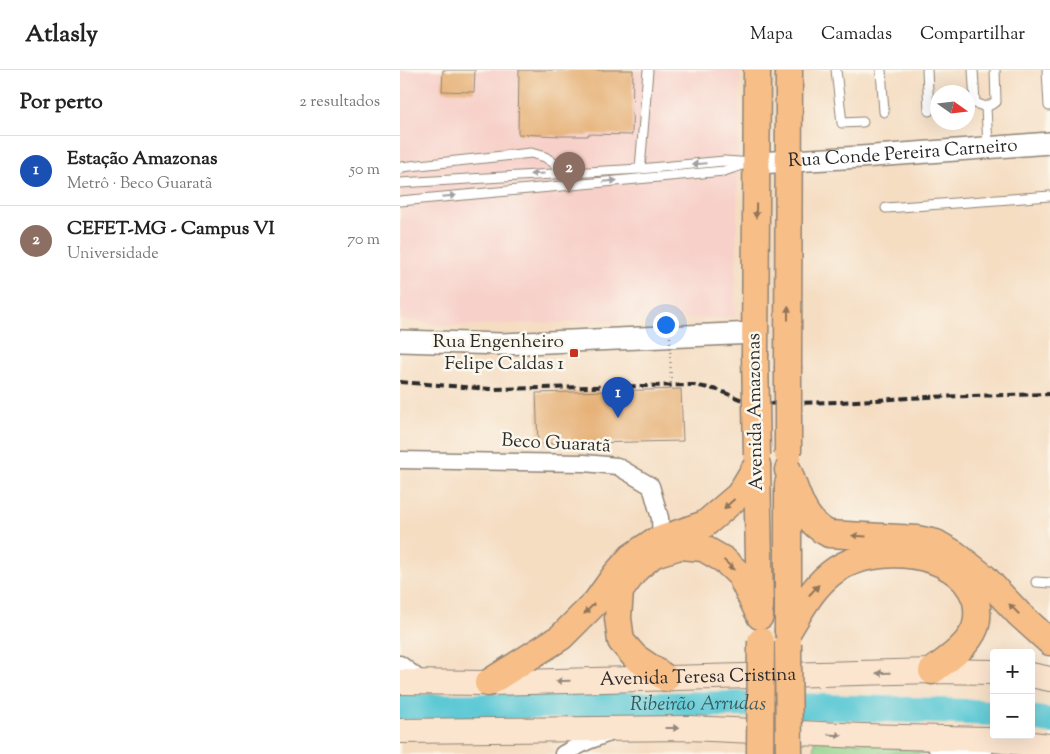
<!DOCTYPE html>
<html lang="pt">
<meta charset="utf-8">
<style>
body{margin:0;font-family:"Sorts Mill Goudy",serif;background:#f6f6f6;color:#222}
.controls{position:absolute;right:15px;bottom:15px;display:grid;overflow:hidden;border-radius:5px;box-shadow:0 5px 20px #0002}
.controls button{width:45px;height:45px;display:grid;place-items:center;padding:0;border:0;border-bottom:1px solid #e0e0e0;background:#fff;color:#222;font:25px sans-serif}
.compass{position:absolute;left:530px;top:15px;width:45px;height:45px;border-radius:50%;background:#fff;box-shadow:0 5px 20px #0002;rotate:104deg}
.you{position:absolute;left:265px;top:254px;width:18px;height:18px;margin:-12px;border:4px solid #fff;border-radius:50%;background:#1a73e8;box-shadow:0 0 0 8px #1a73e833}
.badge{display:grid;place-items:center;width:32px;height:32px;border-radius:50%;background:#c8321e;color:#fff;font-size:16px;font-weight:700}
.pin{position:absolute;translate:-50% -41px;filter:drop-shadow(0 1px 2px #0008)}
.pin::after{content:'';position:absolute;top:26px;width:18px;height:15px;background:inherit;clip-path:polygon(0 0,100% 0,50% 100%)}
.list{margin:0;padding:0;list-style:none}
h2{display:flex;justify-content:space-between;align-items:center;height:65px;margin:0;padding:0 20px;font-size:21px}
h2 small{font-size:16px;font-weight:400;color:#767676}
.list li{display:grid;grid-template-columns:32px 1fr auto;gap:15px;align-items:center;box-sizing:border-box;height:70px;padding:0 20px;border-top:1px solid #e0e0e0}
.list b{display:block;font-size:19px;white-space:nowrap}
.list p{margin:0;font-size:16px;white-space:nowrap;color:#767676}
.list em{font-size:16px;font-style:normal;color:#767676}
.map{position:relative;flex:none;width:650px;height:684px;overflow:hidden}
header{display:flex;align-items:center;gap:30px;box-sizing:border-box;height:70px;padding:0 25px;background:#fff;border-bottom:1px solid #e0e0e0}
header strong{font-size:24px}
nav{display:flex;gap:28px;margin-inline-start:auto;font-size:18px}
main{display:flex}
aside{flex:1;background:#fff}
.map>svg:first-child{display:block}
.built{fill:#f7d0c9}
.green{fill:#8fd088;stroke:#5d7e5a}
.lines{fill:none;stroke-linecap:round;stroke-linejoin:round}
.river{stroke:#5dc9d5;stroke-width:26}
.building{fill:#e6b076}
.service-casing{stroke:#908476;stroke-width:11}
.minor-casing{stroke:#908476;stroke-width:19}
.tertiary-casing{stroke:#908476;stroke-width:24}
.secondary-casing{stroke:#908476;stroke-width:26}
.primary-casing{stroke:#908476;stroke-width:29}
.service{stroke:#fff;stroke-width:9}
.minor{stroke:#fff;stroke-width:16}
.tertiary{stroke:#fff;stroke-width:21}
.secondary{stroke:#fce5cf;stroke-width:24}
.primary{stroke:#f7be87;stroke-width:26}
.rail{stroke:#2b2b2b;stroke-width:4;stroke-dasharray:8 4;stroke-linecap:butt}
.primary-bridge-casing{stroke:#908476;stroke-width:29;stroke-linecap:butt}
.path-bridge{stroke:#908476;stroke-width:2.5;stroke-dasharray:1 4;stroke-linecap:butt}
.primary-bridge{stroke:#f7be87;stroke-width:26}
.oneway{fill:#a0a0a0}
.oneway2{fill:#917459}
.oneway3{fill:#94887d}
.poi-dot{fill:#c8321e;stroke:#fbf7ec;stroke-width:2}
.labels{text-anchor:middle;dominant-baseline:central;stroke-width:5;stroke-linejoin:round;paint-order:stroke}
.street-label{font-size:19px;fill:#2b2b2b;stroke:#fbf7ec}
.poi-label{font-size:19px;fill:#2b2b2b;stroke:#fbf7ec;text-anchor:end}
.water-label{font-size:20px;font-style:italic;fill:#3a5a5e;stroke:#fbf7ec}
</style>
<header>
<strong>Atlasly</strong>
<nav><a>Mapa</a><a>Camadas</a><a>Compartilhar</a></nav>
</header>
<main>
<aside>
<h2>Por perto<small>2 resultados</small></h2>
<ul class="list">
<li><span class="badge" style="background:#1a4fb4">1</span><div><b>Estação Amazonas</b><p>Metrô · Beco Guaratã</p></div><em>50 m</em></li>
<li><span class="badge" style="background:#8d6e63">2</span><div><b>CEFET-MG - Campus VI</b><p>Universidade</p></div><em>70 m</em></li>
</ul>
</aside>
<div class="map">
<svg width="650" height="684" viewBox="0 0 650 684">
<rect width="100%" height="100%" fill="#fbf7ec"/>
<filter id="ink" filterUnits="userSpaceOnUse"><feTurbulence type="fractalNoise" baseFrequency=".02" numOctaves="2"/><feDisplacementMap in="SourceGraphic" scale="10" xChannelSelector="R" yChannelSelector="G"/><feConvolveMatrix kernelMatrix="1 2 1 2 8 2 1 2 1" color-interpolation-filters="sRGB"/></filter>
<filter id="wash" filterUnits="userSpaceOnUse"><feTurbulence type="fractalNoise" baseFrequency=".0096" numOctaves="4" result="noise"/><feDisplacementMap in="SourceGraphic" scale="20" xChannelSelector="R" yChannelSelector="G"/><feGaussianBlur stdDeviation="1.12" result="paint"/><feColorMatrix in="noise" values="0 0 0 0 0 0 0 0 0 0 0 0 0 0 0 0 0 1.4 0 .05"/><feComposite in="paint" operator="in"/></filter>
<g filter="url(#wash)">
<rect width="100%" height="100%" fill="#f5ddc2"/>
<!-- built -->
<path class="built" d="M0,0H340L335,247L48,256L0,249Z"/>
<!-- green -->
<path class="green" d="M414,671L466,673L538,684H413Z"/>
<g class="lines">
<!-- river -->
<g class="river">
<path id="s1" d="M0,637L344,634L594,643"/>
<path d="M631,648L650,651"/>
</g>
</g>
<g id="blocks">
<!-- building -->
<g class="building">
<path d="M43,0H75L74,22L42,21Z"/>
<path d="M119,0H233L232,65L188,64V66H161L118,64Z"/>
<path d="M281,319L283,371L138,374L136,323Z"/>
</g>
</g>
</g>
<g filter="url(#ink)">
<use href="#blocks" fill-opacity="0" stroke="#908476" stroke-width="1"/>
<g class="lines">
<!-- service casing -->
<g class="service-casing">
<g id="service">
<path d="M436,0L442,53L463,52"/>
<path d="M481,0L484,42"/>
<path d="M527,0L529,41"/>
<path d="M573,0L575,33L586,37L596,32L595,0"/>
<path d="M647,0L649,36"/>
<path d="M586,37L588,77"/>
<path d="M0,99L1,97L131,83L145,87L167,102"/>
<path d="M240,99L248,0"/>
<path d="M0,113L240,99L324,91L354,93"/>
<path d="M0,131L324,101L345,94"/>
<path d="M486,138L650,126"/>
<path d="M636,512L650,513"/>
</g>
</g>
<!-- minor casing -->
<g class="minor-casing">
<g id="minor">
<path d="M0,390L184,393L217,396L251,416L260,448L261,470"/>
<path d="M0,594L23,612"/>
<path d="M536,677L584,684"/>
<path d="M163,684L188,671L209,663"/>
</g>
</g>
<!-- tertiary casing -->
<g class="tertiary-casing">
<g id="tertiary">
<path id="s2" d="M357,93L461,87L650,73"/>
<path d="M0,271L102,274L355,263"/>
</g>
</g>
<!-- secondary casing -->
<g class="secondary-casing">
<g id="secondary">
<path d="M631,605L650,609"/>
<path id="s3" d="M0,612L88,613L532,601L594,602"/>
<path d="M0,661L289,658L462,666L586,669L650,676"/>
</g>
</g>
<!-- primary casing -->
<g class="primary-casing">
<g id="primary">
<path d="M355,284L357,0"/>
<path d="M388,296L389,0"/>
<path d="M357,396L360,537"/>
<path d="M388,400C398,426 403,452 429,464L517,469L536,473L555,484L584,507L619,544L650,572"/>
<path d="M388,414V560"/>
<path d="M388,561C402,538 414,514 437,499C476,474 557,479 575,528C578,536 578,550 575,558C568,576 547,590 532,601"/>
<path d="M266,608L235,587L221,571L218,548L220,521L236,499L254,484L280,476L303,478L324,490L340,505L360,546"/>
<path d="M88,613L161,567L196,532L216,504L231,487L253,472L305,454L339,425L357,395"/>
</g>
</g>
<!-- service -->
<use href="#service" class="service"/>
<!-- minor -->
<use href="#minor" class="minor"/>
<!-- tertiary -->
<use href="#tertiary" class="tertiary"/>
<!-- secondary -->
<use href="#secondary" class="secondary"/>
<!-- primary -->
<use href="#primary" class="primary"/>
<!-- rail -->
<path class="rail" d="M0,312L90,319L294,315L318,320L352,334L439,332L527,327L650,324"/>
<!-- primary-bridge casing -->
<g class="primary-bridge-casing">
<g id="primary-bridge">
<path d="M355,284L357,385"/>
<path d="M388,296V384"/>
<path d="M388,573L389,684"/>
<path d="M360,684L361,571"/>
</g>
</g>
<!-- path-bridge -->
<path class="path-bridge" d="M270,267L271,319"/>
<!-- primary-bridge -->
<use href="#primary-bridge" class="primary-bridge"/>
</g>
<!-- one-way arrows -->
<defs><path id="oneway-solid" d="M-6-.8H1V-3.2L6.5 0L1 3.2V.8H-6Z" transform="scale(1.25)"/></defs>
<g class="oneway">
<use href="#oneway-solid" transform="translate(299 94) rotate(175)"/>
<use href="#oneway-solid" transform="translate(137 104) rotate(176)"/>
<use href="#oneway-solid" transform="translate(210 111) rotate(-5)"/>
<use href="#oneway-solid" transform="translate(49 126) rotate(-5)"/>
</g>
<g class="oneway2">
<use href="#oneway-solid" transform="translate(356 141) rotate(91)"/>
<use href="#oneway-solid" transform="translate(388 243) rotate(-90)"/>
<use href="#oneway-solid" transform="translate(329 434) rotate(138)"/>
<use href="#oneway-solid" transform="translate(459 466) rotate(-177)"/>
<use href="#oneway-solid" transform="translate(329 495) rotate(43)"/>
<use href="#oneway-solid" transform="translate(414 520) rotate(-47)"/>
<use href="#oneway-solid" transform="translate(189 539) rotate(135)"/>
<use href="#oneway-solid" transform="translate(614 539) rotate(-134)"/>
</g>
<g class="oneway3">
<use href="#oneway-solid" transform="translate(483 603) rotate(179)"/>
<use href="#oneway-solid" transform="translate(163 611) rotate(179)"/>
<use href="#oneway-solid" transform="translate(272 658)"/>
<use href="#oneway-solid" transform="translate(435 665) rotate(3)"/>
</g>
</g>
<!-- markers -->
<rect class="poi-dot" x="169" y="278" width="10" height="10" rx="2.5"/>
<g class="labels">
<!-- street labels -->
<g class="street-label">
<text stroke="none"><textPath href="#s2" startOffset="146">Rua Conde Pereira Carneiro</textPath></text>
<text transform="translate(356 342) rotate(-91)">Avenida Amazonas</text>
<text transform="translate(156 374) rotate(3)">Beco Guaratã</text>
<text stroke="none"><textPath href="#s3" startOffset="298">Avenida Teresa Cristina</textPath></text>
</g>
<!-- poi labels -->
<g class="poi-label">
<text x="164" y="272">Rua Engenheiro<tspan x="164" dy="22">Felipe Caldas 1</tspan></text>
</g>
<!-- water labels -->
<g class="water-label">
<text stroke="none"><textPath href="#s1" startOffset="298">Ribeirão Arrudas</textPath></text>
</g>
</g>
</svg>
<div class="controls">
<button>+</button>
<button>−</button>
</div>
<svg class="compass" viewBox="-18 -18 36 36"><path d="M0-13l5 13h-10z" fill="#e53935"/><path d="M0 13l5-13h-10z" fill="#767676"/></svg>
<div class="you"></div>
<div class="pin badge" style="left:218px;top:348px;background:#1a4fb4">1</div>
<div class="pin badge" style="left:169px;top:123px;background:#8d6e63">2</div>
</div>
</main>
